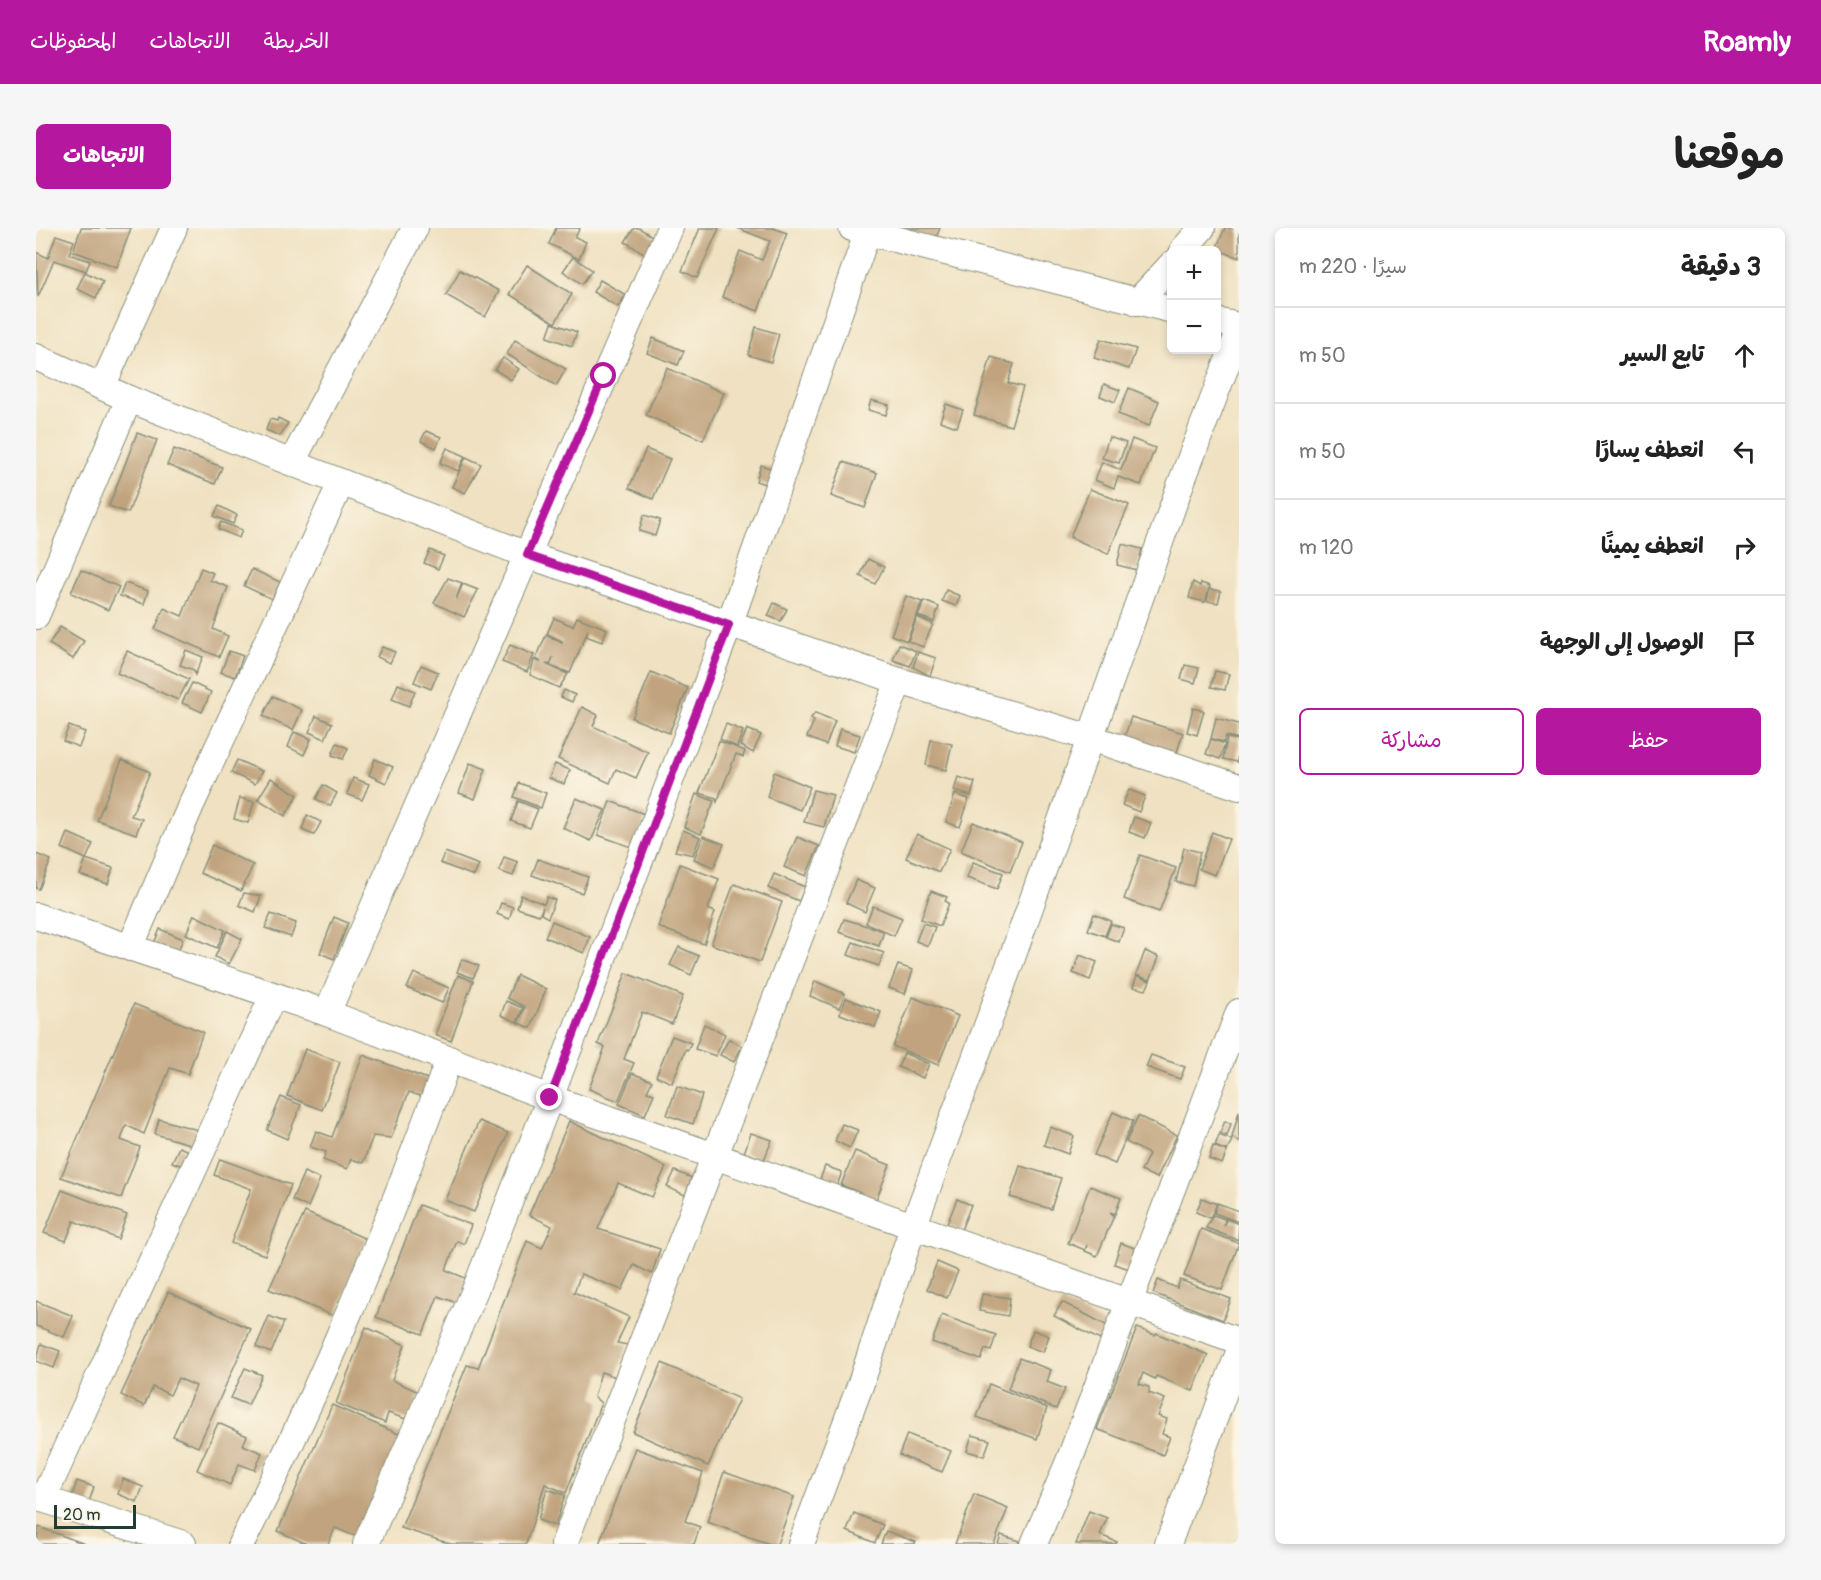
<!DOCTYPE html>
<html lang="ar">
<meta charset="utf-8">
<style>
body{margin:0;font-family:Pangolin,"Playpen Sans Arabic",sans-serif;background:#f6f6f6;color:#222;direction:rtl}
.controls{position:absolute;right:18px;top:18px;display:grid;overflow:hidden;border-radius:9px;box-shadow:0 3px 9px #0003}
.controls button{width:54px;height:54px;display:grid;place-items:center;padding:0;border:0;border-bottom:2px solid #e0e0e0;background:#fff;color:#222;font:30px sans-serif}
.scale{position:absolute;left:18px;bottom:15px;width:82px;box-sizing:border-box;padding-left:6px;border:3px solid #1f3d34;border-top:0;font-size:16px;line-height:21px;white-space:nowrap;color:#1f3d34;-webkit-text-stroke:4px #fcf5e5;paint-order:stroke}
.stop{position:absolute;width:18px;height:18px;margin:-14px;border:4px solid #b5179e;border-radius:50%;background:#fff}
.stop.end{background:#b5179e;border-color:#fff;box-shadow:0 2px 6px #0008}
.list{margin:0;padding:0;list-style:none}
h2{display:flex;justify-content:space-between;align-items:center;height:78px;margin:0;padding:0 24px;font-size:26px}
h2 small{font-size:20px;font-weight:400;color:#767676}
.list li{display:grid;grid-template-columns:39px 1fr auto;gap:18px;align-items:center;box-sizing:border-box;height:96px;padding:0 24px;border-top:2px solid #e0e0e0}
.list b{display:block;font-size:22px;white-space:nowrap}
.list em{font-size:20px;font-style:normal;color:#767676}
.actions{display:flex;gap:12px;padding:18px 24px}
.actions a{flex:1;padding:14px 0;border:2px solid #b5179e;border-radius:9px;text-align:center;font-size:21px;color:#b5179e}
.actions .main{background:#b5179e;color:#fff}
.icon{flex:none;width:33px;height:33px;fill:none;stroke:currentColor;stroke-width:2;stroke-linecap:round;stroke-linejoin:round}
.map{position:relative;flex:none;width:1203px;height:1316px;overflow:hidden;direction:ltr;border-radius:9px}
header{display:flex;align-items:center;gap:36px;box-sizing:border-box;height:84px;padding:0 30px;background:#b5179e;color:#fff}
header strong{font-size:28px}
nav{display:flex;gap:33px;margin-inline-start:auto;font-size:21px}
.intro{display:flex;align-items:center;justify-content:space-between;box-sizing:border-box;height:144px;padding:0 36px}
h1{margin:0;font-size:42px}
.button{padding:15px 27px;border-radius:9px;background:#b5179e;color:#fff;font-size:21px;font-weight:700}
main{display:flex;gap:36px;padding:0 36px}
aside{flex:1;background:#fff;border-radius:9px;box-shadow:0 3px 9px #0003}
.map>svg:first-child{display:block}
.building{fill:#c1a47f}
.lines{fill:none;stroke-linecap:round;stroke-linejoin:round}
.street-casing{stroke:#878f7a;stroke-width:28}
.street{stroke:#fff;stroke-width:26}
.route{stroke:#b5179e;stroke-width:8}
</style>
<header>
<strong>Roamly</strong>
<nav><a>الخريطة</a><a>الاتجاهات</a><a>المحفوظات</a></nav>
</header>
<div class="intro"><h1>موقعنا</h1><a class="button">الاتجاهات</a></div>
<main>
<aside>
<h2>3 دقيقة<small>سيرًا · 220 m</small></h2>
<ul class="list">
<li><svg class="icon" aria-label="ahead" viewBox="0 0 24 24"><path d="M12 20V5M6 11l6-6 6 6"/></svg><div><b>تابع السير</b></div><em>50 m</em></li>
<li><svg class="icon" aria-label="left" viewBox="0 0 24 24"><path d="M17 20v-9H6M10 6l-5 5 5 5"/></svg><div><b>انعطف يسارًا</b></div><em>50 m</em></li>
<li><svg class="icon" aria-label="right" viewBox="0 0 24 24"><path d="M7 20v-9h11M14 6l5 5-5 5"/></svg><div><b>انعطف يمينًا</b></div><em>120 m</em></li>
<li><svg class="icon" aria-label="arrive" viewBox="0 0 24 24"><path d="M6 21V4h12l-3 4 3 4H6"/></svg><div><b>الوصول إلى الوجهة</b></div></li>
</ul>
<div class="actions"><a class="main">حفظ</a><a>مشاركة</a></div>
</aside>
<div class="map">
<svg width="1203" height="1316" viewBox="0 0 1203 1316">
<rect width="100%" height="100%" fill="#fcf5e5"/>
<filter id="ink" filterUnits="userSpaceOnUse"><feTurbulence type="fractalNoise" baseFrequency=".0167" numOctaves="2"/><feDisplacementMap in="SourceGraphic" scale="12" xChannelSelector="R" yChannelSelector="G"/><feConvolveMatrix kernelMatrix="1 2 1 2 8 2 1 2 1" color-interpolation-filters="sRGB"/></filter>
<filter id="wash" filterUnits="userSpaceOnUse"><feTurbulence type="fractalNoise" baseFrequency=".008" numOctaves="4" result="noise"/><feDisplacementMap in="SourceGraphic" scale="24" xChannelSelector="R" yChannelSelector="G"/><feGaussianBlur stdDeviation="1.35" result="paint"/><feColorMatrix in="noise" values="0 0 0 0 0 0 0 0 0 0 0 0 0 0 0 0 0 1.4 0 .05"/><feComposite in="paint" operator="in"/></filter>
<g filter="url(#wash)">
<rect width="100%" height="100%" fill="#efe1c1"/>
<g id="blocks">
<!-- building -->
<g class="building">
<path d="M45,0H95L81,39L37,23Z"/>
<path d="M520,0H544L539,9L550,14L543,31L513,16Z"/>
<path d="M598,0H603L621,11L611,27L589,14Z"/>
<path d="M664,0H683L661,50L646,43Z"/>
<path d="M701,0H737L751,5L722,83L686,69L704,23L726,32L734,13Z"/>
<path d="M864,0H904L899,12Z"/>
<path d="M1189,0H1203V30L1180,21Z"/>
<path d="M20,7L38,13L33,26L54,33L50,43L18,32L2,69L0,24L12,30Z"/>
<path d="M537,29L556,42L546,56L527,43Z"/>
<path d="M491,37L536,66L519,95L473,66Z"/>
<path d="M424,42L463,63L449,89L410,67Z"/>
<path d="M49,44L67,53L60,70L41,61Z"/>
<path d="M564,52L590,67L582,79L557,64Z"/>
<path d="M516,95L541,104L536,118L511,109Z"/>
<path d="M720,99L743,106L735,134L712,127Z"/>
<path d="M617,110L648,123L642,137L611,125Z"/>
<path d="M1065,111L1100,121L1093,141L1058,130Z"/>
<path d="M479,112L530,141L520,158L471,126Z"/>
<path d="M955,129L978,136L972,155L987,159L975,198L938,187Z"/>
<path d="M467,130L483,141L475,152L459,142Z"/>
<path d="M631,140L688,165L667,212L610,187Z"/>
<path d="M1068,156L1084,162L1079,174L1064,168Z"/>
<path d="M1093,160L1123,173L1113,198L1082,186Z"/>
<path d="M835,172L853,177L850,187L832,182Z"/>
<path d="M910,176L927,182L921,199L904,193Z"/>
<path d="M242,190L252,195L244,208L230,202L234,191L241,193Z"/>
<path d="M390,203L405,209L400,220L385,213Z"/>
<path d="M101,205L121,212L92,285L73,278Z"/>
<path d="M1073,209L1090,215L1083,235L1066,230Z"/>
<path d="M1096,211L1119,220L1105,257L1082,249L1078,260L1059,252L1066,234L1085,242Z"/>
<path d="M411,220L429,228L422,243L404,235Z"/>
<path d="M138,221L186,239L179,256L131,237Z"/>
<path d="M610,221L634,231L617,271L593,260Z"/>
<path d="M430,229L445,236L429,265L416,259Z"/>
<path d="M807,234L841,245L829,280L795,268Z"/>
<path d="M725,237L743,243L737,259L720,253Z"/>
<path d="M1054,261L1093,277L1072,326L1034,309Z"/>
<path d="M183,278L201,287L197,296L178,288Z"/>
<path d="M608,287L624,292L619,308L603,303Z"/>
<path d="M185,294L206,302L203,310L182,301Z"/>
<path d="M1086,316L1106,321L1101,342L1081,337Z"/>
<path d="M394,322L408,328L402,341L388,335Z"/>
<path d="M832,331L848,339L839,356L824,348Z"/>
<path d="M165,340L177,345L174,352L192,359L177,401L192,408L183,429L119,401L128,380L146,388Z"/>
<path d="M216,341L244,354L236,371L208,358Z"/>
<path d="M45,342L83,359L72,382L35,365Z"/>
<path d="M412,350L426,355L420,371L427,356L442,362L428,389L398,375Z"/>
<path d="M1157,354L1164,358L1165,355L1174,358L1169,374L1153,370Z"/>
<path d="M89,355L112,363L108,376L84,368Z"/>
<path d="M1173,361L1185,363L1182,375L1171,373Z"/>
<path d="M910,362L924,368L920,378L906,373Z"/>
<path d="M870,368L886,374L871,413L855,407Z"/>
<path d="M888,373L903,379L898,394L882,388Z"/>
<path d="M738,375L751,381L745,393L732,388Z"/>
<path d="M541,389L571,401L566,414L550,408L552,402L534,445L514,438L517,429L514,437L510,436L532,446L523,460L494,447L498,432L505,434L500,431L510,407L526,415V413L511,406L518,390L537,398Z"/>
<path d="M881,389L897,396L887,419L872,413Z"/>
<path d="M24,399L48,413L37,431L13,416Z"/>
<path d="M863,416L880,423L874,438L857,432Z"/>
<path d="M474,417L498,427L491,444L466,434Z"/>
<path d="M346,419L359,424L354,435L341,429Z"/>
<path d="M150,422L167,429L159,447L158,442L144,437Z"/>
<path d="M91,423L153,451L142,472L81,445Z"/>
<path d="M193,423L207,428L199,449L185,444Z"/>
<path d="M882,424L900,430L894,448L877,439Z"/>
<path d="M385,437L402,444L395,461L378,454Z"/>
<path d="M1149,437L1163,440L1159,455L1145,451Z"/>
<path d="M1179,443L1193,446L1189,462L1175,459Z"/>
<path d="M615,444L652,460L633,505L596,490Z"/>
<path d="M156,455L175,464L166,484L146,475Z"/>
<path d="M362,456L379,463L373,478L356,471Z"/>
<path d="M528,462L539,467L536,474L525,469Z"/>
<path d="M237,468L266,482L257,502L227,488Z"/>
<path d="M546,479L562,487L557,498L612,524L600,550L580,541L574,555L522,531Z"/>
<path d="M1157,480L1168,483L1161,507L1151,504Z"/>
<path d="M779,485L799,493L790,517L771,509L778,493L775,490Z"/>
<path d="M280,488L296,495L289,511L273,504Z"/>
<path d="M1095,489L1147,505L1138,533L1086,517Z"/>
<path d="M1180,490L1203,496V511L1190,508L1188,514L1175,511Z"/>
<path d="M690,496L707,503L701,519L684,511Z"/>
<path d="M33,498L49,504L43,519L27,513Z"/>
<path d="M711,501L725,507L717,525L704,517Z"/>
<path d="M804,501L824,507L818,524L799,518Z"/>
<path d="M258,504L275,511L268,527L252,519Z"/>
<path d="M1191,510L1203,512L1201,534L1187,531Z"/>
<path d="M1175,511L1189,516L1184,531L1170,526Z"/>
<path d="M895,512L916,516L910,542L890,537Z"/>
<path d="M683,513L709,523L707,529L700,526L681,574L680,570L663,565Z"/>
<path d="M301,515L312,520L307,531L296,527Z"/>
<path d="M339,531L357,539L350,555L333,547Z"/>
<path d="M86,532L114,544L95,588L106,591L100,606L61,592Z"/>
<path d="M201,532L226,543L219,556L195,545Z"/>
<path d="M434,535L450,541L439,571L423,565Z"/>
<path d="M519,536L534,542L528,556L513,550Z"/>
<path d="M738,544L774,559L764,582L731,569Z"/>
<path d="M922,549L939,554L935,568L918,563Z"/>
<path d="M235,550L262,567L249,588L222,571Z"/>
<path d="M317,550L333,556L326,572L311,566Z"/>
<path d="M483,555L510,565L505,580L478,569Z"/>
<path d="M287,557L301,565L294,578L280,571Z"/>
<path d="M777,562L797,567L788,599L768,594Z"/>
<path d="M1093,562L1109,568L1103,584L1086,577Z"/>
<path d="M660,566L678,573L665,606L648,599Z"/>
<path d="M919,566L933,571L924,599L910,594Z"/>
<path d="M204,570L218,574L212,595L198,591Z"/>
<path d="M540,570L569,582L555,613L527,600Z"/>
<path d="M482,573L502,581L494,600L475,593Z"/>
<path d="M574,573L611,587L598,620L562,607Z"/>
<path d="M271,587L285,594L278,607L266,602Z"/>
<path d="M1098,589L1115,595L1109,610L1093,604Z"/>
<path d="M937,594L986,614L974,644L925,623Z"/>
<path d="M647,602L664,609L657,627L639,623Z"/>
<path d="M1176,604L1193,611L1179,647L1163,641Z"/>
<path d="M32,605L57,616L50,631L26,620Z"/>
<path d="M881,606L914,621L903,644L870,630Z"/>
<path d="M667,608L688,616L678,639L658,631Z"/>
<path d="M761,609L783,618L770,648L748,639Z"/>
<path d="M176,617L217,637L205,663L164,645Z"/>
<path d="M1148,620L1164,624L1157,658L1140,654Z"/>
<path d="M409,624L443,637L438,648L404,635Z"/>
<path d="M0,626L15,632L3,661L0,660Z"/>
<path d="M1104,627L1140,640L1123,684L1088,671Z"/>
<path d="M468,629L482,634L477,648L463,643Z"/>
<path d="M50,631L77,640L72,656L44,647Z"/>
<path d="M502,631L552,649L546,665L496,647Z"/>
<path d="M937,634L967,645L961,661L931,650Z"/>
<path d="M644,636L683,651L672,681L679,684L668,716L622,699Z"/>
<path d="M738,646L769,659L763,673L732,660Z"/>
<path d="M820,652L839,660L829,684L810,675Z"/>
<path d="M698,656L746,674L724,734L675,716Z"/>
<path d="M895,663L911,669L909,673L913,675L904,698L885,691Z"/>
<path d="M208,665L225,668L219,684L203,677Z"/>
<path d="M485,667L508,676L511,669L519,672L512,690L505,686L507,679L503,687L481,680Z"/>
<path d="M465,675L477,679L473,691L461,686Z"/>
<path d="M837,678L866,690L858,708L830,695Z"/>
<path d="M235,686L260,695L255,709L229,700Z"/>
<path d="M1058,686L1075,693L1069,708L1052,702Z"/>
<path d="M158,687L189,702L181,720L150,706Z"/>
<path d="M298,689L312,695L298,731L284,725Z"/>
<path d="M808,691L848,703L843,718L803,704Z"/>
<path d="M516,693L554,709L548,725L509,709Z"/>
<path d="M887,695L899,699L892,718L880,713Z"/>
<path d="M1075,696L1088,700L1083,714L1070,709Z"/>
<path d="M124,701L147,711L137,735L114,725Z"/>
<path d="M191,703L206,711L193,736L179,729Z"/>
<path d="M817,714L848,725L843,738L812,727Z"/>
<path d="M643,719L663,728L655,747L634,737Z"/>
<path d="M1109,723L1123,729L1114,752L1100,747Z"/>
<path d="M1044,727L1061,734L1054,752L1037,745Z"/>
<path d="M426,731L443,738L437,750L421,744Z"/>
<path d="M862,737L877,742L869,766L853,760Z"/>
<path d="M378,745L413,760L406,775L371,760Z"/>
<path d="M590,745L647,768L636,796L606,784L588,831L598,835L582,873L553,861L569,819L562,816Z"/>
<path d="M422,747L437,753L415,813L399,807Z"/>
<path d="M481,747L510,761L495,800L482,795L489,779L471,770Z"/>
<path d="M1101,748L1114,753L1110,762L1097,759Z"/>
<path d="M779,753L809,766L803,780L774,768Z"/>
<path d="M877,769L922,788L902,837L857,818Z"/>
<path d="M810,770L845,784L839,799L804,786Z"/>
<path d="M470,773L487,780L481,794L465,787Z"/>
<path d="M98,776L167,804L152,846L134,840L108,906L90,897L85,912L104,919L85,970L25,949Z"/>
<path d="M668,796L689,806L680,828L659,821Z"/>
<path d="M636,808L655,815L652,822L650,821L636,855L620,848Z"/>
<path d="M693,811L706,818L698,834L684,827Z"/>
<path d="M269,821L304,834L286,882L251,868Z"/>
<path d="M868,825L893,836L887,850L862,839Z"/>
<path d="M327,827L397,853L390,870L373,864L355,910L337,908L327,935L315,931L311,941L287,932L290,924L274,919L280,903L296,909Z"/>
<path d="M1115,827L1149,839L1144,851L1110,839Z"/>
<path d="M596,845L616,853L611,864L618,866L609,887L583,876Z"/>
<path d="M641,858L666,867L657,896L631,887Z"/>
<path d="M245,869L265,877L251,911L231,902Z"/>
<path d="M1203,883V914L1196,909Z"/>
<path d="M1077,884L1097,893L1079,936L1058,927Z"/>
<path d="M1102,888L1141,907L1121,950L1105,943L1113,926L1090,914Z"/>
<path d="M123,891L162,902L157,917L119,906Z"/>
<path d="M443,893L472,905L438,984L409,972Z"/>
<path d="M533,893L630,939L616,969L582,955L562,1001L624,1021L616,1046L598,1037L586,1062L545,1046L538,1064L593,1089L581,1115L592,1117L580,1149L565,1144L558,1169L565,1175L530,1265L509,1256L490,1316H415L365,1300L431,1137L442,1140L491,1013L506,1020L516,998L493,987Z"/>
<path d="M1189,893L1195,896L1191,908L1184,905Z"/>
<path d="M806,896L822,902L814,920L799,913Z"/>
<path d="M1014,899L1038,908L1032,926L1008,917Z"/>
<path d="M715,905L736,912L728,932L708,925Z"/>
<path d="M1183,907L1196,912L1191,923L1179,918Z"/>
<path d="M1177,918L1191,923L1186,936L1173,931Z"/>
<path d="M143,919L155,924L149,939L136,934Z"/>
<path d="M819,923L854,937L840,972L805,957Z"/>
<path d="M184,931L255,957L229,1027L195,1015L215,961L178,947Z"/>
<path d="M789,938L806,944L797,969L780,963Z"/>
<path d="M984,938L1025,950L1015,981L974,969Z"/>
<path d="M639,943L656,950L649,967L631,959Z"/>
<path d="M268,944L284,951L272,979L256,972Z"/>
<path d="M1054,958L1085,970L1079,986L1074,984L1078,988L1061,1028L1049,1023L1051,1017L1049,1022L1032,1015Z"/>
<path d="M26,962L91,987L82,1011L38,993L30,1013L8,1005Z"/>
<path d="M1166,970L1181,976L1174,990L1160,984Z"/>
<path d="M921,971L935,977L925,1002L911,996Z"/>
<path d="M1181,975L1203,983V994L1178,985Z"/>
<path d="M383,977L435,997L428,1016L421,1013L410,1042L434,1052L424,1076L402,1068L387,1106L340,1089Z"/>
<path d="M269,984L330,1011L300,1089L233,1061Z"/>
<path d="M1177,987L1189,991L1188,998L1190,991L1203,996L1202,1012L1170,1000Z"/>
<path d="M1165,1001L1203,1015L1186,1062L1148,1048Z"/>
<path d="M1085,1015L1104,1022L1097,1042L1078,1036Z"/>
<path d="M901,1034L922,1043L911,1070L891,1061Z"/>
<path d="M1122,1052L1141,1060L1144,1052L1195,1071L1187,1092L1117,1065Z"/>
<path d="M132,1064L215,1101L162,1219L137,1208L160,1158L142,1150L134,1167L117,1159L108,1178L85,1167Z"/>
<path d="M946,1066L974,1070L972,1088L943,1083Z"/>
<path d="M0,1073L37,1088L28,1109L0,1098Z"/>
<path d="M1026,1074L1072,1098L1064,1112L1018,1088Z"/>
<path d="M906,1087L960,1107L955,1123L949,1121L945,1132L896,1114Z"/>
<path d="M233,1088L248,1094L235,1125L220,1119Z"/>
<path d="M330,1099L369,1117L356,1152L385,1165L373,1192L352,1185L349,1195L300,1175Z"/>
<path d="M1101,1100L1119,1107L1120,1105L1172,1127L1157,1163L1120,1148L1119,1151L1107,1145L1103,1156L1113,1159V1165L1129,1171L1122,1188L1131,1191L1126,1206L1134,1209L1127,1227L1061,1201Z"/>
<path d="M997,1102L1013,1108L1007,1124L991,1118Z"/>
<path d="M5,1116L24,1123L18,1140L0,1133Z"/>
<path d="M983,1130L1015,1142L1011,1154L1029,1161L1020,1181L972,1161Z"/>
<path d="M626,1135L703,1171L672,1238L597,1204Z"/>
<path d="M209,1140L226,1147L212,1177L195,1170Z"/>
<path d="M953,1156L1011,1180L1001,1211L941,1189Z"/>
<path d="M296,1177L365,1207L321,1309L299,1300L292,1316H271L242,1303Z"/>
<path d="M182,1195L211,1208L207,1217L226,1225L219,1242L203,1236L194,1257L161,1242Z"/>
<path d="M871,1206L915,1223L906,1244L863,1227Z"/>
<path d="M936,1207L954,1212L948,1228L931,1223Z"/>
<path d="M599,1220L667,1245L649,1293L664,1299L658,1316H563Z"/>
<path d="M688,1244L758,1269L741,1316H734L671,1294Z"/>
<path d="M87,1251L107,1259L101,1274L82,1266Z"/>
<path d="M41,1253L58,1259L52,1277L35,1271Z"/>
<path d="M511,1261L529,1267L519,1298L502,1292Z"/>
<path d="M938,1266L972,1280L958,1316H919Z"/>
<path d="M1053,1283L1071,1290L1064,1307L1081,1314L1080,1316H1040Z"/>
<path d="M818,1285L847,1297L839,1315L811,1303Z"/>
<path d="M3,1299L49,1316H0Z"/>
<path d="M850,1303L880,1314L879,1316H845Z"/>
<path d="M965,1307L984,1313L983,1316H962Z"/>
</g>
</g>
</g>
<g filter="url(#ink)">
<use href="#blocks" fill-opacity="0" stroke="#878f7a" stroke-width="1.5"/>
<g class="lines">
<!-- street casing -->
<g class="street-casing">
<g id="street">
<path d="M816,0L1136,82"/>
<path d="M1147,22L1166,0"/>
<path d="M1101,74L1136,36"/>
<path d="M1180,93L1203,98"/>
<path d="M0,129L93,171L491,327L863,453L1055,510L1203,559"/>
<path d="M66,159L138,0"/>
<path d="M256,234L379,0"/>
<path d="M0,388L93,171"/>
<path d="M0,688L291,785L514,870L1203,1113"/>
<path d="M94,720L155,577L305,255"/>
<path d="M291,785L634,0"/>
<path d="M0,1269L147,1316"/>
<path d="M7,1271L237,768"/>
<path d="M205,1316C286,1159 352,996 413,831"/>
<path d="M330,1316L439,1062L514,870L693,397L833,0"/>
<path d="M528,1316L863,453"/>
<path d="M765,1316L825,1155L877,999L972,741L1144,258L1203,104"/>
<path d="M998,1316L1033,1233L1203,784"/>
<path d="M1132,1316L1203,1124"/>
</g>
</g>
<!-- street -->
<use href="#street" class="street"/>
</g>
</g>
<g class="lines" filter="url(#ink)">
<!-- route -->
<path class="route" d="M514,870L693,397L491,327L568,148"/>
</g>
</svg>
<div class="controls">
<button>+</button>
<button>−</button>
</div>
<div class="scale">20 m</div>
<div class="stop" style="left:568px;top:148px"></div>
<div class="stop end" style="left:514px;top:870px"></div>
</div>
</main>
